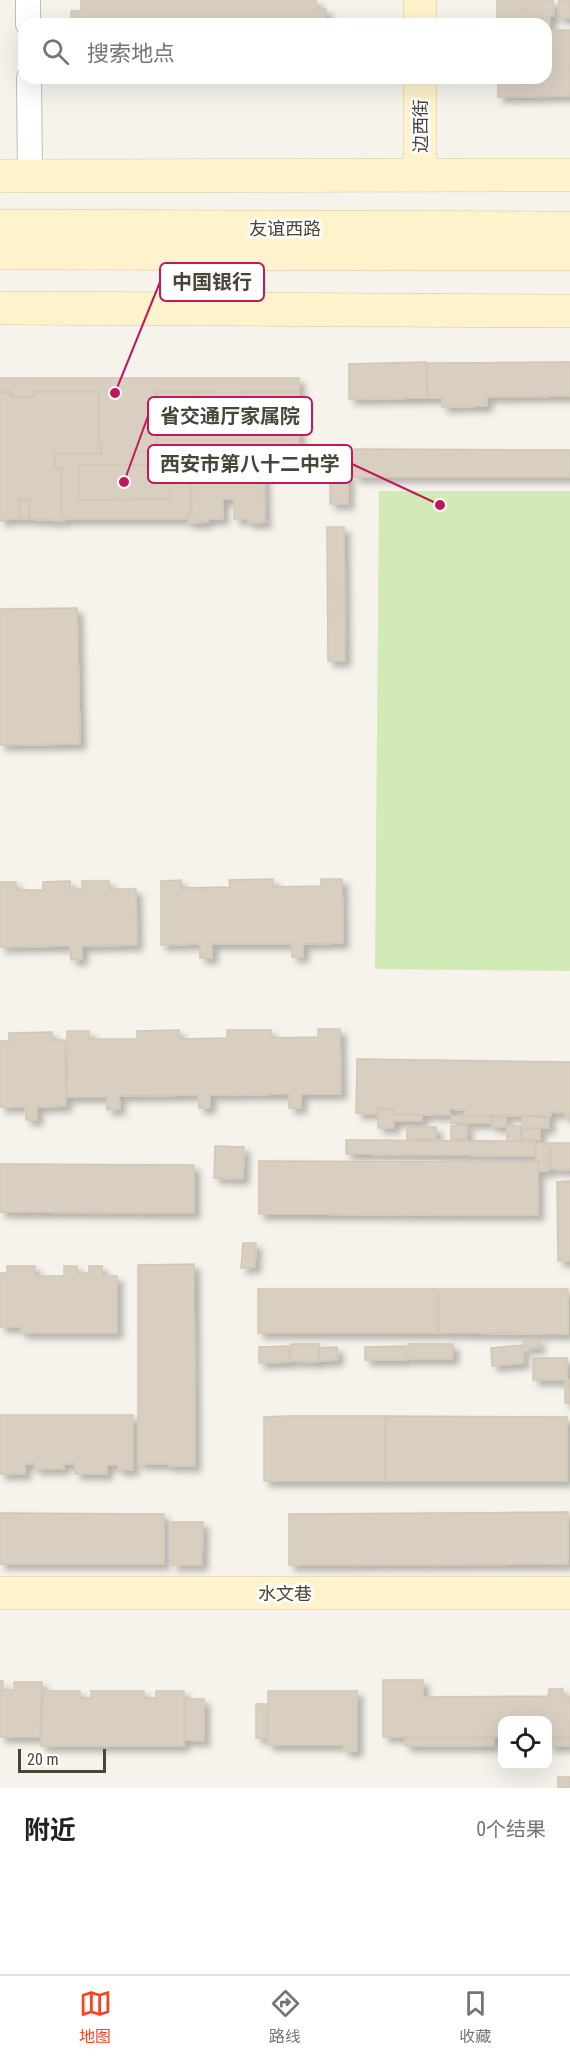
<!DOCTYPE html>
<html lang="zh">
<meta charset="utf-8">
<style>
body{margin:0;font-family:"Roboto Condensed","Noto Sans SC",sans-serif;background:#f6f6f6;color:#202124}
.controls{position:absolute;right:18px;bottom:18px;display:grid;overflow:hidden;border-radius:12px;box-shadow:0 6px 24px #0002}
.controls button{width:54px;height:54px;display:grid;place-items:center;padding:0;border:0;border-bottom:2px solid #e0e0e0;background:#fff;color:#202124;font:30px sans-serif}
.scale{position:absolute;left:18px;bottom:15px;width:88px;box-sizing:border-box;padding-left:6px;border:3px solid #4b4439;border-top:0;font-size:16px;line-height:21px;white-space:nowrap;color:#4b4439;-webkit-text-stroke:4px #fff;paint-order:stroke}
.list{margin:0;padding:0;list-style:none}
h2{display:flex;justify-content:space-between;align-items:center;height:78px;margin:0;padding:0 24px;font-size:26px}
h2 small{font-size:20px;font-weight:400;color:#757577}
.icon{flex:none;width:33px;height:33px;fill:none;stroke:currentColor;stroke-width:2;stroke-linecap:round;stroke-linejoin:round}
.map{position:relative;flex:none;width:570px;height:1788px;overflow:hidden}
.search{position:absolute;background:#fff;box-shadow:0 6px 24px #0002;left:18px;right:18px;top:18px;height:66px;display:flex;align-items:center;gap:15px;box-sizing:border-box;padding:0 21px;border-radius:18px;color:#757577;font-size:22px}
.sheet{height:186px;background:#fff}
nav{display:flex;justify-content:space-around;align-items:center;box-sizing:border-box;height:84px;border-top:2px solid #e0e0e0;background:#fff;font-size:16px;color:#757577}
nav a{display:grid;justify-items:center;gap:3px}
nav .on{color:#fc3f1d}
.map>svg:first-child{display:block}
.green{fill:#d2eab5}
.building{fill:#d8cfc1;stroke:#d3c7b4;stroke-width:1.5;filter:url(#shadow)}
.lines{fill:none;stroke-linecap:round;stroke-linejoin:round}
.street-casing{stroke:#c2bbae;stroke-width:26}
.secondary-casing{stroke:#d6c79b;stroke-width:34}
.street{stroke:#fff;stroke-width:24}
.secondary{stroke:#fff3cd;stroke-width:33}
.labels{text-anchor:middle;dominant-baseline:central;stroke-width:5;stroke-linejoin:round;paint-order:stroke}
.street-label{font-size:18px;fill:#4b4439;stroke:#fff}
.leader{fill:none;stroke:#c2185b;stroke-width:2}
.callout-dot{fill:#c2185b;stroke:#fff;stroke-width:2}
.callout{fill:#fff;stroke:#c2185b;stroke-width:2}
.callout-label{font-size:20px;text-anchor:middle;font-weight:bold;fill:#4b4439}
</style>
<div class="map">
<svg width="570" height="1788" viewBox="0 0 570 1788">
<defs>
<filter id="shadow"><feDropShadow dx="5.5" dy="5.5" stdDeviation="3" flood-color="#0004"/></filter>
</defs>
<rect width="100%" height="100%" fill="#f6f3ec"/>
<!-- green -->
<path class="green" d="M379,491H570V971L375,969Z"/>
<!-- building -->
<g class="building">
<path d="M81,0H316V9H326V24H71V11H81Z"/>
<path d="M497,0H553L554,16H550V30H570V96L498,97V78H546V24H497Z"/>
<rect x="559" y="0" width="11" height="18"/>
<path d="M426,362L427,398L349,399V364Z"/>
<path d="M570,362V396L487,397V406L442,407V398H428L427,363Z"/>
<path d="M0,378H299V391H242V397H214V391H156V455H197V468H191V514H187V519H64V514H62V467H55V454H102V442H99V391H34V396H11V391H0Z"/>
<path d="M0,392L10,393V397H35V392H98V444H101V453H55L54,468H61V516H64V521L30,519V499H19V519H4V521H0Z"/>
<path d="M213,392L214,398H243V393L299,392V444H301V454L258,455V468H264L265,520L267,522L248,523V519H234V499H223V519H208V522L188,523V515H192L191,469H198V454H158L157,393Z"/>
<path d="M354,449L570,450V477H354Z"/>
<path d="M79,465H170V499L79,500Z"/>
<rect x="330" y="472" width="18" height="32"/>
<rect x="20" y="501" width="9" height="18"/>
<path d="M327,527H344L345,661H328Z"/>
<path d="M77,608L80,744L0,745V609Z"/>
<path d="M273,879V887L321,886V879H342L343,943L303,944V957H292V944H212V958H200V944L161,945V881L181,880V888L230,887L229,880Z"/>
<path d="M70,881L71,889H82V881H109V889H136L137,945L82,946V959L71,960L70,946L0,947V882H16V890H43V882Z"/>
<path d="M318,1029H340L341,1094H301V1108H289V1094L210,1095V1108H199L198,1095L119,1096L120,1109L107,1110V1097H67V1031H89V1039H137V1031L179,1030V1039L227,1038V1030H271V1038L318,1037Z"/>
<path d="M52,1032V1040H65L66,1106L37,1107V1120H26L25,1107H0V1041H9V1033Z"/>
<path d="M357,1059L570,1062V1118L565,1117V1113L551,1112V1116L465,1115V1110L450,1109V1115L394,1114V1108H377V1114L356,1113Z"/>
<path d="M378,1109H393V1115H422V1121H394V1128H378Z"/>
<rect x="451" y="1116" width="40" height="7"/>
<path d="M522,1116L549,1118V1128H522Z"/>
<rect x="492" y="1118" width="14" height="9"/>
<rect x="451" y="1126" width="16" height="13"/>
<path d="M507,1126H521L520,1141H507Z"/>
<rect x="407" y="1127" width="29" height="12"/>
<path d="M522,1129H540V1140H521Z"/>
<path d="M346,1140L535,1141V1156L346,1154Z"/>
<path d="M536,1143H549V1171H539V1161H536Z"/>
<path d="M551,1143H570V1170L551,1169Z"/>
<path d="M215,1146L244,1147L243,1179L214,1178Z"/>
<path d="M259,1161L538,1162V1215L259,1214Z"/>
<path d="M0,1164L194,1165V1213L0,1212Z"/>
<path d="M570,1181V1261H558L557,1182Z"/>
<path d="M243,1243H256L255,1267L241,1268Z"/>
<path d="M194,1264L195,1466H169V1464H138V1265Z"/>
<path d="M7,1266H35V1276H64V1266H77V1273H89V1266H102V1276H117V1333H21V1327H0V1273H7Z"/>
<rect x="258" y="1289" width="179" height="44"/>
<path d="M439,1289H568V1334L439,1333Z"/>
<rect x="524" y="1340" width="15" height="8"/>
<path d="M291,1344H319L318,1362L290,1361Z"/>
<rect x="408" y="1344" width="45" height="15"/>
<path d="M522,1345L524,1363L492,1366L491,1348Z"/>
<path d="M289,1346V1362L259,1363V1347Z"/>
<path d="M406,1346V1360H365V1347Z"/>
<path d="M337,1347L338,1360L320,1361L319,1348Z"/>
<rect x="533" y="1358" width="34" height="22"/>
<path d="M569,1380L570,1403H565V1382Z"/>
<path d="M0,1415H133V1470H118V1465H107V1474H75V1464H64V1469H35V1464H25V1474H0Z"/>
<path d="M285,1416H385V1481H264V1417Z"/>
<path d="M386,1416L567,1417V1481H386Z"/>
<path d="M568,1512V1564L289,1565V1514Z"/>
<path d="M0,1513L164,1514V1564H0Z"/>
<path d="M172,1522H203L202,1565H172Z"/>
<path d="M383,1680H423V1697L548,1696L549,1689H563V1697H570V1737H548V1720H502V1737H383Z"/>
<path d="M0,1681H3V1690H14V1682H42L40,1737H0Z"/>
<path d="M43,1691H80V1698H91V1691H144V1698H156V1691H184V1746H41Z"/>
<path d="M268,1691H357V1751H344V1745H268Z"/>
<path d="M185,1699H204V1741L185,1740Z"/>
<rect x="256" y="1704" width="11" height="34"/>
<rect x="405" y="1738" width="89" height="8"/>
<rect x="548" y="1738" width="22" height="8"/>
<rect x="558" y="1777" width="12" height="11"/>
</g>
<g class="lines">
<!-- street casing -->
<g class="street-casing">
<g id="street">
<path d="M28,0V24"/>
<path d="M29,78L30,176"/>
</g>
</g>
<!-- secondary casing -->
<g class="secondary-casing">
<g id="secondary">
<path d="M420,24V0"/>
<path d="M420,175V78"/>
<path d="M0,176L570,175"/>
<path d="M0,226L570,228"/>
<path d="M0,253L570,254"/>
<path d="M0,308L570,311"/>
<path d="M0,1593H570"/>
</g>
</g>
<!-- street -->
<use href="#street" class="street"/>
<!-- secondary -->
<use href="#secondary" class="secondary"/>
</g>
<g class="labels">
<!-- street labels -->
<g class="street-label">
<text transform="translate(420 126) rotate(-90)">边西街</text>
<text x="285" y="228">友谊西路</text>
<text x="285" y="1593">水文巷</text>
</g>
</g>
<!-- callouts -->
<path class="leader" d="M115 393L160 282M124 482L148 416M440 505L352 464"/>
<g class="callout-dot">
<circle cx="115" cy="393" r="6"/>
<circle cx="124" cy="482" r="6"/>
<circle cx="440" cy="505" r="6"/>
</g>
<g class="callout">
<rect x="160" y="263" width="104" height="38" rx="6"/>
<rect x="148" y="397" width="164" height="38" rx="6"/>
<rect x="148" y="445" width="204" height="38" rx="6"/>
</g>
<g class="callout-label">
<text x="212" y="289">中国银行</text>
<text x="230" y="423">省交通厅家属院</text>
<text x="250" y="471">西安市第八十二中学</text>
</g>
</svg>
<div class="controls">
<button><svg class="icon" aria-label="locate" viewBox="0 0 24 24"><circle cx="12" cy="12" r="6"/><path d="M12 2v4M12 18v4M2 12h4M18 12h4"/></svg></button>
</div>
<div class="scale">20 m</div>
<div class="search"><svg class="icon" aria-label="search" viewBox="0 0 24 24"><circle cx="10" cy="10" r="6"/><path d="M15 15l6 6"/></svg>搜索地点</div>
</div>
<section class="sheet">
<h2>附近<small>0个结果</small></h2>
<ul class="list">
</ul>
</section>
<nav>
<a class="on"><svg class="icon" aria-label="map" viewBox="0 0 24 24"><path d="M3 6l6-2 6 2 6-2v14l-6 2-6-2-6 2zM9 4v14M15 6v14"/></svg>地图</a>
<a><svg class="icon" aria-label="directions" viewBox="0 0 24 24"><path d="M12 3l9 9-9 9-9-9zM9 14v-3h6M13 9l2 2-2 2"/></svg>路线</a>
<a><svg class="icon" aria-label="saved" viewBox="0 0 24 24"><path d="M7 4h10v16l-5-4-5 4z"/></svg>收藏</a>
</nav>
